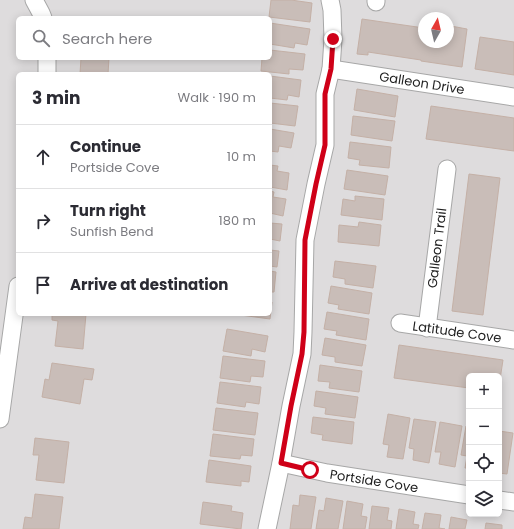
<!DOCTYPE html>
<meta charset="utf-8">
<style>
body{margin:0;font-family:Poppins,sans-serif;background:#f7f7f7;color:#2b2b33}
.controls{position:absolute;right:12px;bottom:12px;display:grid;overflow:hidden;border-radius:6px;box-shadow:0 2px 10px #0003}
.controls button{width:36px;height:36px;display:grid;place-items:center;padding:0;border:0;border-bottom:1px solid #e1e1e2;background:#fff;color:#2b2b33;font:20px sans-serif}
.compass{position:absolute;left:418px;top:12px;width:36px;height:36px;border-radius:50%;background:#fff;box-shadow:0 2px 10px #0003;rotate:8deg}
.stop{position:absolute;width:12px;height:12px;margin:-9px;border:3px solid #cf0018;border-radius:50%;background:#fff}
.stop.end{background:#cf0018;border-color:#fff;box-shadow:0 1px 4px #0008}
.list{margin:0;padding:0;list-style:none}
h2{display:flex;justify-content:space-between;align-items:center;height:52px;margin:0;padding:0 16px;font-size:17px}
h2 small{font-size:13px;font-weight:400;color:#7c7c81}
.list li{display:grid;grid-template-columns:26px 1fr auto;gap:12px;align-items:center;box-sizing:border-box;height:64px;padding:0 16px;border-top:1px solid #e1e1e2}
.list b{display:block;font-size:15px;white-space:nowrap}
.list p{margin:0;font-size:13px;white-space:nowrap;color:#7c7c81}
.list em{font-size:13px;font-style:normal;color:#7c7c81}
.icon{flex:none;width:22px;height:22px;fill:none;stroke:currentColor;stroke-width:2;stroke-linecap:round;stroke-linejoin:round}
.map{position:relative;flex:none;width:514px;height:529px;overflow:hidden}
.search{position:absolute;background:#fff;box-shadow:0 2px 10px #0003;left:16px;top:16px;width:256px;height:44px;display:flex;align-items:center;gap:10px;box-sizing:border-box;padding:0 14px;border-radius:6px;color:#7c7c81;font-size:15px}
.panel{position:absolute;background:#fff;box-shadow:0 2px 10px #0003;left:16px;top:72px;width:256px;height:244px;border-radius:6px}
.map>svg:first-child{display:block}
.residential{fill:#dedcdd;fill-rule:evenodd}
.building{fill:#c9bdb8;stroke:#c4b0a6}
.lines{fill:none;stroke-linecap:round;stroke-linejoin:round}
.minor-casing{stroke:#a7a7a7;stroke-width:19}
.minor{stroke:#fff;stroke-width:17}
.route{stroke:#cf0018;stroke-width:5}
.labels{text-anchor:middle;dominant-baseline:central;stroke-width:3;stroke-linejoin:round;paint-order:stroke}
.street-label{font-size:13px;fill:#202020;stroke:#fff}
</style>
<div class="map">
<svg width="514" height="529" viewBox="0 0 514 529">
<rect width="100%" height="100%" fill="#f1ece5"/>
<!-- residential -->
<path class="residential" d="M0,0H514V529H0ZM18,18H270V58H18ZM424,18H448V42H424ZM18,74H270V314H18ZM469,376H499V514H469Z"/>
<!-- building -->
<g class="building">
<path d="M271,0H291L312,3L310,22L269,17Z"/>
<path d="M362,19L424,28V42H448V31H450L451,26L467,29L462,67L421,61V60L368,52V55L357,54Z"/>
<path d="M270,23L310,29L307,45L295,43L294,48L270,44Z"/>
<path d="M480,37L514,42V75L475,69Z"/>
<path d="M270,50L305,54L303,70L289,69V74L261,71L262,58H270Z"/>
<path d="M81,58H109L108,74H80Z"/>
<path d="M270,76L301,80L299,97L288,95L287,100L270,98Z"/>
<path d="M357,89L398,96L395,117L354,110Z"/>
<path d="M270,103L298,106L295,126L270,123Z"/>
<path d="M431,106L514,118V151L426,139Z"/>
<path d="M353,116L395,121L392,141L351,135Z"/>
<path d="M270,129L294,133L291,148L279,146L278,152L270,151Z"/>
<path d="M350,142L391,147L389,168L359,165L360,160L348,158Z"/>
<path d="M270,165L278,166L277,171L289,173L287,190L270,187Z"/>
<path d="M347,170L388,176L385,195L344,189Z"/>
<path d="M469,174L500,178L483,315L452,311Z"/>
<path d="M270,191L274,192L273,197L286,199L283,216L270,213Z"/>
<path d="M355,196L384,199L382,220L341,215L343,199L355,201Z"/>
<path d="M359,222L381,225L379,246L338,242L339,225L358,227Z"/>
<path d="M270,223L282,224L280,241L270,239Z"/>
<path d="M270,250L279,251L277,267L270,266Z"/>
<path d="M335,261L376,266L373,288L345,284V279L333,277Z"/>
<path d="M270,271L276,272L274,292H270Z"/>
<path d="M331,286L372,293L369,314L338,309L339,305L328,303Z"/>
<path d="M270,302H272L270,319L233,314H270Z"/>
<path d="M327,312L369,319L366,340L336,335L337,331L324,329Z"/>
<path d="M52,314H86L83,349L55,346L58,321L52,320Z"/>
<path d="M227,329L268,336L265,352L252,349L251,356L223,351Z"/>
<path d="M325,338L366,345L362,366L335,362V357L322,355Z"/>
<path d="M399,345L503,360L499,386V376H469V388L394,378Z"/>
<path d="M223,356L265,361L263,377L251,376L250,382L220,378Z"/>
<path d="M52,363L94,369L92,380L84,379L80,404L42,397L45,379L49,380Z"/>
<path d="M320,365L362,371L359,392L329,388L330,382L318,381Z"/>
<path d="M220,382L261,387L259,404L246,402L245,407L217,403Z"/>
<path d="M316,391L358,397L355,418L325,414L326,408L314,406Z"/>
<path d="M216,408L258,413L255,435L213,430Z"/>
<path d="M388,414L410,418L403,459L387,457L389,445L383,444Z"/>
<path d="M313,417L354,422L352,444L322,440L323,435L311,433Z"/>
<path d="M414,419L436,422L429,463L413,460L414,449L409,448Z"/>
<path d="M440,422L462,426L455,467L439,464L441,452H435Z"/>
<path d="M466,426H469V468H465L467,456L461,455Z"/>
<path d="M499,431L513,433L507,474L499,473Z"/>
<path d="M213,434L254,439L252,456L241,455L240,459L210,456Z"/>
<path d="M35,438L69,442L64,483L36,480L39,455H33Z"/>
<path d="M209,460L251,466L249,482L241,481V486L206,482Z"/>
<path d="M35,494L63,497L59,529H23L25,517L32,518Z"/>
<path d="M300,495L316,497L311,529H290L293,505L299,506Z"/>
<path d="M326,498L343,501L338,529H316L319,510L324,511Z"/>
<path d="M347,501L363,504L361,516L367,517L365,529H343Z"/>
<path d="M203,502L232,506L231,511L243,513L241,529L200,524Z"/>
<path d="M372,506L389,508L387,520L392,521L391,529H369Z"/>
<path d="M399,509L415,512L413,524L419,525L418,529H396Z"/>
<path d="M425,513L441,515L439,528L445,529H422Z"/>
<path d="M451,517L467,520L465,529H449Z"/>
<path d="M486,523L502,525V529H485Z"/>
</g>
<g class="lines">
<!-- minor casing -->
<g class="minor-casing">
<g id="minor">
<path d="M34,0L41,13L43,18"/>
<path d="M376,2V0"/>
<path d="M331,69L514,97"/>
<path d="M47,74V58"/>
<path d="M400,323L514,340"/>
<path d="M427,328L447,169"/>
<path d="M0,419L18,286"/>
<path d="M281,463L327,473L469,495"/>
<path d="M499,500L514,502"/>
<path d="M267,529L281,463L291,406L302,354L303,332L305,240L316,184L325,145V94L331,69L333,39L332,10L330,0"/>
</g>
</g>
<!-- minor -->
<use href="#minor" class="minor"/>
</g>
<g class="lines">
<!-- route -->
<path class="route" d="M310,470L281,463L291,406L302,354L304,332L305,240L316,184L325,145V94L331,69L333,39"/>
</g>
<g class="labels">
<!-- street labels -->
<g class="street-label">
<text transform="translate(422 83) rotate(9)">Galleon Drive</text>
<text transform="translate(437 248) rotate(-83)">Galleon Trail</text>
<text transform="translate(457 332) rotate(8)">Latitude Cove</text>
<text transform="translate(374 481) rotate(9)">Portside Cove</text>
</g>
</g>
</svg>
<div class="controls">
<button>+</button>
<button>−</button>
<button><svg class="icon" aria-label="locate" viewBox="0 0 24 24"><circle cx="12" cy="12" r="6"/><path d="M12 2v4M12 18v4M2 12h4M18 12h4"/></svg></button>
<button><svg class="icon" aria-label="layers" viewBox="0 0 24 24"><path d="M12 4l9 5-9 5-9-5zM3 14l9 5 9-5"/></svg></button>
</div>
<svg class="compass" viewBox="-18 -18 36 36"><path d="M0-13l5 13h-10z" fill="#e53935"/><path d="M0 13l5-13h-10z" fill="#7c7c81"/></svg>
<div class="stop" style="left:310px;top:470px"></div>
<div class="stop end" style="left:333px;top:39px"></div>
<div class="search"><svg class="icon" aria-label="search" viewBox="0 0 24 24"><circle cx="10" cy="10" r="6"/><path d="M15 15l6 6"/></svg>Search here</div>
<section class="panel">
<h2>3 min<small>Walk · 190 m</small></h2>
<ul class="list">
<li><svg class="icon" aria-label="ahead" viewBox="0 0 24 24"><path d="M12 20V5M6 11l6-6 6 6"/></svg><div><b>Continue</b><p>Portside Cove</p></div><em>10 m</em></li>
<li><svg class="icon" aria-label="right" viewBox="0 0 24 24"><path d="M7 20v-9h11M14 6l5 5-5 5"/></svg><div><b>Turn right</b><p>Sunfish Bend</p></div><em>180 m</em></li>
<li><svg class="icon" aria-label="arrive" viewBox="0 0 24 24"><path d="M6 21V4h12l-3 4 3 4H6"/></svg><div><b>Arrive at destination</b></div></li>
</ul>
</section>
</div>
